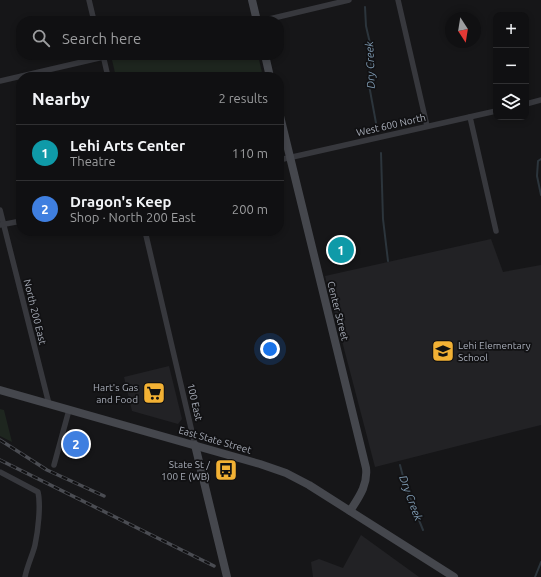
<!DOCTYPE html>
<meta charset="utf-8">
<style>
body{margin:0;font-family:Ubuntu,sans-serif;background:#1e1e20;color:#f1f3f6}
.controls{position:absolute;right:12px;top:12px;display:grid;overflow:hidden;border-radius:8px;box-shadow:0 2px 6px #0003}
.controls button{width:36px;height:36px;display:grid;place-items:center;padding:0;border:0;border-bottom:1px solid #303032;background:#101012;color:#f1f3f6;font:20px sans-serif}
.compass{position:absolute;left:445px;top:12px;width:36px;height:36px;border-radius:50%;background:#101012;box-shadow:0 2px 6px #0003;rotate:168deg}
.you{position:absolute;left:270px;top:349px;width:14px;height:14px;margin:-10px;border:3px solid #fff;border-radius:50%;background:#1a73e8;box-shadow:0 0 0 6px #1a73e833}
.badge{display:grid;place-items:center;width:26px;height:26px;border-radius:50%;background:#0f766e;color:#fff;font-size:13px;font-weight:700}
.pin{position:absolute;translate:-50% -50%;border:2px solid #fff;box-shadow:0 1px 4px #0006}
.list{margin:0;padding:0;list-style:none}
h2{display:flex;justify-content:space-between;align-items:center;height:52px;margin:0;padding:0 16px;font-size:17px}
h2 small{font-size:13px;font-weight:400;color:#9c9d9f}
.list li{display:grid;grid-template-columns:26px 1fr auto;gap:12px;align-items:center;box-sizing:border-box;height:56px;padding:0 16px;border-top:1px solid #303032}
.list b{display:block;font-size:15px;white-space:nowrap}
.list p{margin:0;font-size:13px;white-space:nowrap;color:#9c9d9f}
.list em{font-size:13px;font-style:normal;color:#9c9d9f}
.icon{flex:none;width:22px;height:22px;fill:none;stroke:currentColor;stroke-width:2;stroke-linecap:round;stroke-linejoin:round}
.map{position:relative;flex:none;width:541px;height:577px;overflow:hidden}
.search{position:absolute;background:#101012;box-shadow:0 2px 6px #0003;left:16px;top:16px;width:268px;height:44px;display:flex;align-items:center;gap:10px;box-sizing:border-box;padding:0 14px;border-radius:16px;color:#9c9d9f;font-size:15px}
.panel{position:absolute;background:#101012;box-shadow:0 2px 6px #0003;left:16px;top:72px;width:268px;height:164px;border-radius:16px}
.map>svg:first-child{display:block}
.built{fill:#222225}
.green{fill:#1e261f}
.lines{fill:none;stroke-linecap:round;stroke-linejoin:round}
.stream{stroke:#2c353c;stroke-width:2}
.street{stroke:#37383d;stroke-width:5.5}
.secondary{stroke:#45474d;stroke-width:8}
.rail-casing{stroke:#4a4c52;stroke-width:3.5}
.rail{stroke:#111113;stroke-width:2;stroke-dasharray:6;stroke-linecap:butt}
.labels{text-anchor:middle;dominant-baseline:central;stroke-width:3.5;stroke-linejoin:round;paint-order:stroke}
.street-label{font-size:10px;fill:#a8adb8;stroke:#111113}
.poi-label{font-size:10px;fill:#a8adb8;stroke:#111113;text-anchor:end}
.water-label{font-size:11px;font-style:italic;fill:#7f9bb3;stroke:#111113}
</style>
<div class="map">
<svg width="541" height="577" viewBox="0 0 541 577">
<rect width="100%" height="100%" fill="#161618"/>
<!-- built -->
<g class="built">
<path d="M491,239L503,272L541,265V425L375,467L325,276Z"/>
<path d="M169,366L182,419L178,424L132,411L124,377Z"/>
<path d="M361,535L419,577H313L311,562L319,559L343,568Z"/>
</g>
<!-- green -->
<g class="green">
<path d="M132,55H258L263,77H116L112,60Z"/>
<path d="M0,409L4,410L12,442L0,436Z"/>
</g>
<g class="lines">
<!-- stream -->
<g class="stream">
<path d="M365,7L366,26L372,52L369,85L376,123"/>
<path d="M381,153L383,219L388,261"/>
<path d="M541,159L538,161L537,176L541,195"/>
<path d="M400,465L406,488L423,530"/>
<path d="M535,577L541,562"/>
</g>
<!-- street -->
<g class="street">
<path d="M89,0L94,21"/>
<path d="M398,0L427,126"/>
<path d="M261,21L349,0"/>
<path d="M103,55L108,77"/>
<path d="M0,81L112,55"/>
<path d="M526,104L541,100"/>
<path d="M470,117L496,231"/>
<path d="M279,160L496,111"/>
<path d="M0,210L49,404"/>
<path d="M0,225L21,221"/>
<path d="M145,231L195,445"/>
<path d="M54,465L69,410"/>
<path d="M0,472L38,492C41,505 38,531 35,545C33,554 27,566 25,577"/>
</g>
<!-- secondary -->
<g class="secondary">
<path d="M252,0L257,21"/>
<path d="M265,55L270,77"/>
<path d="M279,112L366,468C368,485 359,497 350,511"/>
<path d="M0,390L260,464L286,473L309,485L454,577"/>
<path d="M195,445L227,577"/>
</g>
<!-- rail casing -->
<g class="rail-casing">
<g id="rail">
<path d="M0,440L47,470L104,496"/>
<path d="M0,460L214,566"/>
</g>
</g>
<!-- rail -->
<use href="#rail" class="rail"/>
</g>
<!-- icons -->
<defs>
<g id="school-square" transform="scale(1.15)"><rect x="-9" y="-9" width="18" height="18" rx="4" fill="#f2b134" stroke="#111113"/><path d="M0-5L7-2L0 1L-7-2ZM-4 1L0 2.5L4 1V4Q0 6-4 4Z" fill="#111"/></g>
<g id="supermarket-square" transform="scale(1.15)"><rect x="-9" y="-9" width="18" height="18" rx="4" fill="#f2b134" stroke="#111113"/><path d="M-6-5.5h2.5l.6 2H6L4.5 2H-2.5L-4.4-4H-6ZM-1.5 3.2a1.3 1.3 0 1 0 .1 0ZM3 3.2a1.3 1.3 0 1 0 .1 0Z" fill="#111"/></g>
<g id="bus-square" transform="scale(1.15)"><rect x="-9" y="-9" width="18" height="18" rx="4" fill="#f2b134" stroke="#111113"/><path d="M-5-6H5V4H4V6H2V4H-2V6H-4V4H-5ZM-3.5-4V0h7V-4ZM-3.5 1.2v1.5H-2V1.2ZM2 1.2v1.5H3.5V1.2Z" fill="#111"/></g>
</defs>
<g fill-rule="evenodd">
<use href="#school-square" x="443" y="351"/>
<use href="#supermarket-square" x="154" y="393"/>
<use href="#bus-square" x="226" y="470"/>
</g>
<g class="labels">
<!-- street labels -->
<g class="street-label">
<text transform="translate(391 125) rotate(-13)">West 600 North</text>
<text transform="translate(338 311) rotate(76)">Center Street</text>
<text transform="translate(35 312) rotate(76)">North 200 East</text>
<text transform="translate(195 402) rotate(77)">100 East</text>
<text transform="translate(215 440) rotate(16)">East State Street</text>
</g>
<!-- poi labels -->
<g class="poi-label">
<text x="458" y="345" text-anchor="start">Lehi Elementary<tspan x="458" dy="12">School</tspan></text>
<text x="138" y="387">Hart's Gas<tspan x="138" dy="12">and Food</tspan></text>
<text x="210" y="464">State St /<tspan x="210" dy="12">100 E (WB)</tspan></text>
</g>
<!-- water labels -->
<g class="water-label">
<text transform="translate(370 65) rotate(-92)">Dry Creek</text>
<text transform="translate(411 498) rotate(70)">Dry Creek</text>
</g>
</g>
</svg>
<div class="controls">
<button>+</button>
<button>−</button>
<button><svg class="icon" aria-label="layers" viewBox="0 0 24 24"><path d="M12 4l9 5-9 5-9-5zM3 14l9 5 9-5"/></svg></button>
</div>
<svg class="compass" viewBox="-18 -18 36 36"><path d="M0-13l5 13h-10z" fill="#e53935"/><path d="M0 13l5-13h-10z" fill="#9c9d9f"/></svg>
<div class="you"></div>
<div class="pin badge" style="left:341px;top:250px;background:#0f9aa8">1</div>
<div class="pin badge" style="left:76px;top:444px;background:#3f7fe0">2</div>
<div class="search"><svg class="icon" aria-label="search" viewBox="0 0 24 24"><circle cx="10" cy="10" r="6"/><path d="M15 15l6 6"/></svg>Search here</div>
<section class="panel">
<h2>Nearby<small>2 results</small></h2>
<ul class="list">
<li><span class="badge" style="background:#0f9aa8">1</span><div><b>Lehi Arts Center</b><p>Theatre</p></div><em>110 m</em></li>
<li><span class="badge" style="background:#3f7fe0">2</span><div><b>Dragon's Keep</b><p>Shop · North 200 East</p></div><em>200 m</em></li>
</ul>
</section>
</div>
